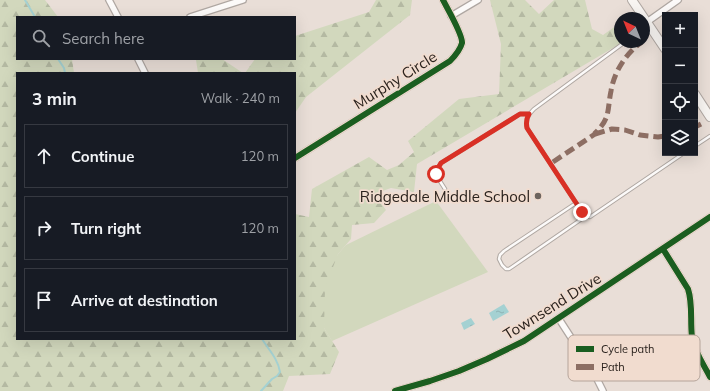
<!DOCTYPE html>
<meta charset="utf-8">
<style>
body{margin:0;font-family:Mulish,sans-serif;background:#20242c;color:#f1f3f6}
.controls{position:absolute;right:12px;top:12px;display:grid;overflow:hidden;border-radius:0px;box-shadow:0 4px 16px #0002}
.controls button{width:36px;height:36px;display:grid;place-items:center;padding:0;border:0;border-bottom:1px solid #363941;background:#171b24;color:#f1f3f6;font:20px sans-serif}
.compass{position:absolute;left:614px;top:12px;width:36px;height:36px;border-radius:50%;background:#171b24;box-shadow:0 4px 16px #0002;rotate:317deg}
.stop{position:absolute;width:12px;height:12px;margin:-9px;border:3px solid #d93025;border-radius:50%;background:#fff}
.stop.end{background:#d93025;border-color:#fff;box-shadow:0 1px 4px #0008}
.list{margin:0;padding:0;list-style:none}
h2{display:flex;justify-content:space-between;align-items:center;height:52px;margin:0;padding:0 16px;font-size:17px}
h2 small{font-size:13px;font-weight:400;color:#9ea1a6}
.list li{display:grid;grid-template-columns:26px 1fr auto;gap:12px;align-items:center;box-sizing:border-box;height:64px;margin:0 8px 8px;padding:0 8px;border:1px solid #363941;border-radius:0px}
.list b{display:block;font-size:15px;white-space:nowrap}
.list em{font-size:13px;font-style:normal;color:#9ea1a6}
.icon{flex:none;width:22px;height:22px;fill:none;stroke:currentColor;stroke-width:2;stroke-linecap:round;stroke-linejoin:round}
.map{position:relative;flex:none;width:710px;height:391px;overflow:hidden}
.search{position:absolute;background:#171b24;box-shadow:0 4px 16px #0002;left:16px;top:16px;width:280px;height:44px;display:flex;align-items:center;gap:10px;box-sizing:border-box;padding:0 14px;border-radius:0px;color:#9ea1a6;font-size:15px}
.panel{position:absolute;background:#171b24;box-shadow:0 4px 16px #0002;left:16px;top:72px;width:280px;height:268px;border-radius:0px}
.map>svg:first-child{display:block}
.forest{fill:url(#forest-firs)}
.park{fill:#d2d8bd}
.water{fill:url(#water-ripples)}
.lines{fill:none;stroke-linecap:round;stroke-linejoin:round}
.stream{stroke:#a4d1d2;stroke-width:2}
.service-casing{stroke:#afa7a2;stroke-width:4.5}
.minor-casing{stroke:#afa7a2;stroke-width:8}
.secondary-casing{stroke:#afa7a2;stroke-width:10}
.service{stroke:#fcfaf9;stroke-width:2.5}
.minor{stroke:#fcfaf9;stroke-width:5.5}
.secondary{stroke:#f8f5f2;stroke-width:8}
.quiet{stroke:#8d6e63;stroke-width:5;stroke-dasharray:10 5;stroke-linecap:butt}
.cycleway-casing{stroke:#f1dccf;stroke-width:8}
.cycleway{stroke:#1b5e20;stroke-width:6}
.route{stroke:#d93025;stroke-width:5}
.poi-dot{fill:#6d645e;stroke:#f1dccf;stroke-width:1.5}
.labels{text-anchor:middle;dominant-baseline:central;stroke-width:3.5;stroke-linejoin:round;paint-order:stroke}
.street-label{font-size:15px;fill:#2a221d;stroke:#f1dccf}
.poi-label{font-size:15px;fill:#2a221d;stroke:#f1dccf;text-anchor:end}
.key{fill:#f1dccf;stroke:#b5a49a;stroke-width:1}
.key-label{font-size:11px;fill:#2a221d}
</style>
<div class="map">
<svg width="710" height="391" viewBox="0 0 710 391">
<defs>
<pattern id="forest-firs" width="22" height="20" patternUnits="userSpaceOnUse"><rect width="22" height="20" fill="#d2d8bd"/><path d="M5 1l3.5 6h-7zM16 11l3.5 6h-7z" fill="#b4b9a2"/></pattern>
<pattern id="water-ripples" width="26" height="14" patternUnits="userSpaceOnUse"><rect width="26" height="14" fill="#a4d1d2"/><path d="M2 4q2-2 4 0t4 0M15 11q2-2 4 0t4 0" fill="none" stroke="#8db3b4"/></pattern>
</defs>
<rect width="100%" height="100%" fill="#e9ded7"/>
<!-- forest -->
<g class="forest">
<path d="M0,0H45L58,17H17V59H72L74,73H17V339H295V214L309,217L312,189L369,157L387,170L399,165L414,152L408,141L459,99L499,94L501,44L490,0H525L539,14L554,0H585L592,29L603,35L620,23V42H623L417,164L414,192L391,188L374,194L386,210L374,223L352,225L351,239L338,254L324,328L339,352L330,374L289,376L283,391H0Z"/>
<path d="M376,0H412L410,15L306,97L295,113V73H245L255,59H295V36L369,12Z"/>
<path d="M200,59H222L243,73H198L196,60Z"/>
</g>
<!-- park -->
<path class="park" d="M436,201L488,272L332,341L324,328L325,288L338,254L346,245Z"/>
<!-- water -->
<g class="water">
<path d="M504,304L509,312L493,321L489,313Z"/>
<path d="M471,318L475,324L464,330L461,323Z"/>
</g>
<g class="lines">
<!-- stream -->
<g class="stream">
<path d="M25,0L35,17"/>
<path d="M58,59L64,68L65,73"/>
<path d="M261,391L272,379L277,376L280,372C278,359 269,350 262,339"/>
</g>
<!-- service casing -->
<g class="service-casing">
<g id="service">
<path d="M625,42L534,109C528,115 525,120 527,128L582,212L586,216L590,217L684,153"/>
<path d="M695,146L710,136"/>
<path d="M445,189L436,175L438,168L441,163L520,114H529"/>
<path d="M576,203L504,251L500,255L499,259L502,265L506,269H509L512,267L586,216"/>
</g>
</g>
<!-- minor casing -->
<g class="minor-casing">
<g id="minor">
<path d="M109,0L118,17"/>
<path d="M451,16L478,0"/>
<path d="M190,17L243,0"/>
<path d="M647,22L678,0"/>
<path d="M138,59L145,73"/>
<path d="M295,158L450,61C455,56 460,50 462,43C463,35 447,8 443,0"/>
<path d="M663,249L688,289C693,304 690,321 692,337C694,351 704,365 710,377"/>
<path d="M559,319L594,373L603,391"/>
<path d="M395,391L430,381L459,371L487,359L524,341L710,217"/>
</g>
</g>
<!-- secondary casing -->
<g class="secondary-casing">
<g id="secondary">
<path d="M632,0L665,49"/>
<path d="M695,94L710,117"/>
</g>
</g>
<!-- service -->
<use href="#service" class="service"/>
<!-- minor -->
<use href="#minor" class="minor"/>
<!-- secondary -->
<use href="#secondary" class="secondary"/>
<!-- quiet -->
<g class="quiet">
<path d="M695,127L701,124"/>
<path d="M595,134L612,129L625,130L640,135L658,137L665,136"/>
<path d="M553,162L595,134V133C611,118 607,110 611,91C614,72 626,53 642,42"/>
</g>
<!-- cycleway casing -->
<g class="cycleway-casing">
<g id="cycleway">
<path d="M295,158L450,61C455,56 460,50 462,43C463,35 447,8 443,0"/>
<path d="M663,249L688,289C693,304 690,321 692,337C694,351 704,365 710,377"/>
<path d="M395,391L430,381L459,371L487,359L524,341L710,217"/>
</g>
</g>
<!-- cycleway -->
<use href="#cycleway" class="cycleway"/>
</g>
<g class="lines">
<!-- route -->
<path class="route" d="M436,174L438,168L441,163L520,114H529C526,119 526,123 527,128L582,212"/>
</g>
<!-- markers -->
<circle class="poi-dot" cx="538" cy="196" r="4"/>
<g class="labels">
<!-- street labels -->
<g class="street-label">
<text transform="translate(395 80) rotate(-32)">Murphy Circle</text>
<text transform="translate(552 306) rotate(-32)">Townsend Drive</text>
</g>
<!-- poi labels -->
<g class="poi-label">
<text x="530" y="196">Ridgedale Middle School</text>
</g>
</g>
<!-- legend -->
<rect x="568" y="335" width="132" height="46" rx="6" class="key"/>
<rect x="576" y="346" width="18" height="6" fill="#1b5e20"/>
<rect x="576" y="364" width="18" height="6" fill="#8d6e63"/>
<g class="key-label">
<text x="601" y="353">Cycle path</text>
<text x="601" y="371">Path</text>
</g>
</svg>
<div class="controls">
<button>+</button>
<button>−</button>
<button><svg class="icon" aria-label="locate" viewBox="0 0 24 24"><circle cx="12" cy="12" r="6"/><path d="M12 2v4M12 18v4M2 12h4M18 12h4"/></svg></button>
<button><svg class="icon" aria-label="layers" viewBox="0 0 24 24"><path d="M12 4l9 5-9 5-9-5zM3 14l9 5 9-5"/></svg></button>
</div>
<svg class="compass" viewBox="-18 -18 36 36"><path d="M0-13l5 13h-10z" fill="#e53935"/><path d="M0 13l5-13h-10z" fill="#9ea1a6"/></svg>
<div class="stop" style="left:436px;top:174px"></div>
<div class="stop end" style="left:582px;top:212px"></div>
<div class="search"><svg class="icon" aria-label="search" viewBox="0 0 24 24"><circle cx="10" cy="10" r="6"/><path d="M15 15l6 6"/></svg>Search here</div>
<section class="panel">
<h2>3 min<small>Walk · 240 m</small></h2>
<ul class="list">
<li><svg class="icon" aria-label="ahead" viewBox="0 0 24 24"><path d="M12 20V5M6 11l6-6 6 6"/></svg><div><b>Continue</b></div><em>120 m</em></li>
<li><svg class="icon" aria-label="right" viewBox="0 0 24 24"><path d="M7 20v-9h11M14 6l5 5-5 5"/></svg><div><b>Turn right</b></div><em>120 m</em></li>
<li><svg class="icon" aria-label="arrive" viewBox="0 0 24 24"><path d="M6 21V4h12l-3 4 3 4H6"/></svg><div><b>Arrive at destination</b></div></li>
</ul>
</section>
</div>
